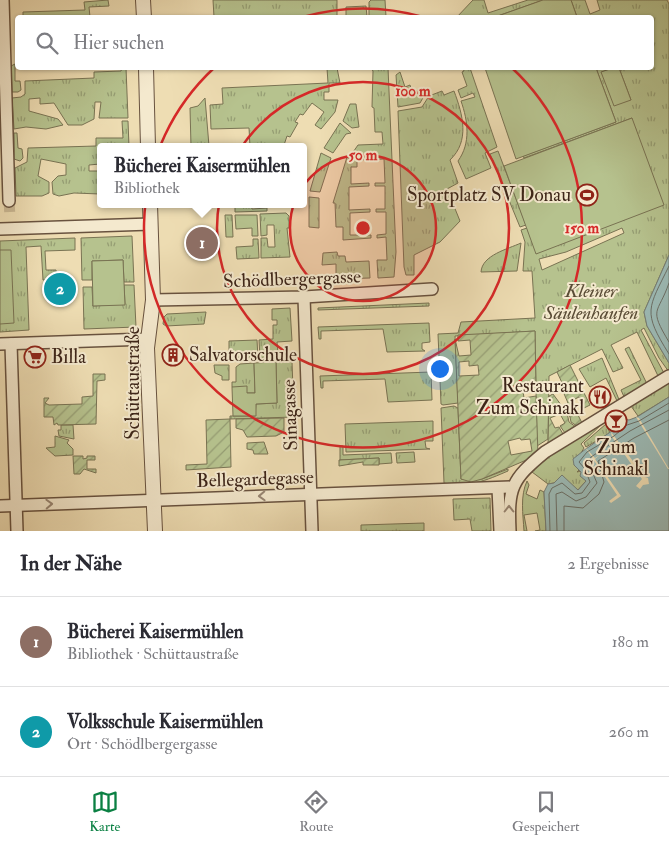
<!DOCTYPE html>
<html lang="de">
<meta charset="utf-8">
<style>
body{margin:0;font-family:"IM FELL Double Pica",serif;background:#f2f2f3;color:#2b2b33}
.you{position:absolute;left:439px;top:368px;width:18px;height:18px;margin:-12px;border:4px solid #fff;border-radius:50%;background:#1a73e8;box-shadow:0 0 0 8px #1a73e833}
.badge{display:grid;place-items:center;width:32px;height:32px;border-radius:50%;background:#0b8043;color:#fff;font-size:16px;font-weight:700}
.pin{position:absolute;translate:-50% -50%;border:2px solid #fff;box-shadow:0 1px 5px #0006}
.popup{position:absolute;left:97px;top:143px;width:210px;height:65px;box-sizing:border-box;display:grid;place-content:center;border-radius:5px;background:#fff;filter:drop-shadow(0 1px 4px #0005);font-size:16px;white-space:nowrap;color:#7c7c81}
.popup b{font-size:19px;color:#2b2b33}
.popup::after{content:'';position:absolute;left:50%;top:100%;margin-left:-10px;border:10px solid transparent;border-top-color:#fff}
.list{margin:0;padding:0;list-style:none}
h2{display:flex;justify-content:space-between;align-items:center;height:65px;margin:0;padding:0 20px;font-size:21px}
h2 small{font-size:16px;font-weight:400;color:#7c7c81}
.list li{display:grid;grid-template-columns:32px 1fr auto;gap:15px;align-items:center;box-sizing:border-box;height:90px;padding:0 20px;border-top:1px solid #e1e1e2}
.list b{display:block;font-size:19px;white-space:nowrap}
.list p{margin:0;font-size:16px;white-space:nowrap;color:#7c7c81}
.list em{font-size:16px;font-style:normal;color:#7c7c81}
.icon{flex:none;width:28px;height:28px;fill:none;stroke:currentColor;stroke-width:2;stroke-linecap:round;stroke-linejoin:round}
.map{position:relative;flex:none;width:669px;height:531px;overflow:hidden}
.search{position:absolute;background:#fff;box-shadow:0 1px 4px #0004;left:15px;right:15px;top:15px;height:55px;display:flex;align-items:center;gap:12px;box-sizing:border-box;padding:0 18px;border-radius:5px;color:#7c7c81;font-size:19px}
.sheet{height:245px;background:#fff}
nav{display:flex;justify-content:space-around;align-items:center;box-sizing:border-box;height:70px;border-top:1px solid #e1e1e2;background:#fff;font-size:14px;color:#7c7c81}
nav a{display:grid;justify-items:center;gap:2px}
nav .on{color:#0b8043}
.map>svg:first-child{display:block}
.grass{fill:url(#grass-tufts);stroke:#797353;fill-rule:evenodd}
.garden{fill:url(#garden-furrows);stroke:#797353;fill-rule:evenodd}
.pitch{fill:#b6c28e;stroke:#797353}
.water{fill:#9cbab5;stroke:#767e76}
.pier{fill:#eeddb3}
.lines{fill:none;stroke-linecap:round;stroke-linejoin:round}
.shore{stroke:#6c6f66;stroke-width:1}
.minor-tunnel{stroke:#cab894;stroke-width:11;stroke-dasharray:11 5.5;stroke-linecap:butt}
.minor-casing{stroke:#68523f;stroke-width:14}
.tertiary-casing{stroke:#68523f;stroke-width:16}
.minor{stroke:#f4e9ce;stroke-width:11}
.tertiary{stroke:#f4e9ce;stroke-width:14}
.oneway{stroke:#988673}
.ring{fill:none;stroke:#d62828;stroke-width:2.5}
.labels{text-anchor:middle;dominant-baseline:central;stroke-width:4;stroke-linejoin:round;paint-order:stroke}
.poi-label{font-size:19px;fill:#3c2418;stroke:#f4e9ce;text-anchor:end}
.street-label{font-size:19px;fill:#3c2418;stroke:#f4e9ce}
.park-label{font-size:19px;font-style:italic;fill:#5a4c36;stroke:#f4e9ce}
.centre{fill:#d62828;stroke:#f4e9ce;stroke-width:2.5}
.ring-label{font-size:15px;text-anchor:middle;font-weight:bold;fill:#d62828;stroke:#f4e9ce;stroke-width:4;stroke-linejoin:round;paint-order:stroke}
</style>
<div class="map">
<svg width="669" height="531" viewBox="0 0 669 531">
<defs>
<pattern id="grass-tufts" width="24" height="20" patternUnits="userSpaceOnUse" patternTransform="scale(1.25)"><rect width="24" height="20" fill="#b6c28e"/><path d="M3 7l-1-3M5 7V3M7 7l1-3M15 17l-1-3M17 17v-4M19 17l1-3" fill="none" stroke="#959d73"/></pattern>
<pattern id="garden-furrows" width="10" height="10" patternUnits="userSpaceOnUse" patternTransform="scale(1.25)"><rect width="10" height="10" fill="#b6c28e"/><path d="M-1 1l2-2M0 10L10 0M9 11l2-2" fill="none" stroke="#959d73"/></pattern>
</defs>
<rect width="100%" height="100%" fill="#eeddb3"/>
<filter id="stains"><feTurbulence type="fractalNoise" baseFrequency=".004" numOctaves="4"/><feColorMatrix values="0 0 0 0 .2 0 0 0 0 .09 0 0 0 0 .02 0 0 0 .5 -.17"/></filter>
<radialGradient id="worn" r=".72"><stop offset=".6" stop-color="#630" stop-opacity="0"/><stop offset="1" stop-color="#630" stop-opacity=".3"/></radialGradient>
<!-- grass -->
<g class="grass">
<path d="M108,0L109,6L89,7L90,17H23V12L85,10L84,2Z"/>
<path d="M213,0H337V17H214Z"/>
<path d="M371,0H385L386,17H369V2Z"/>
<path d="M473,0H484L488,13L528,0H543L495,17L456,18Z"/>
<path d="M571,0H585L590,14L600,10L597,0H667L669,4V255L644,312L647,326L669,363V372L659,358L644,328L641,330L665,375L659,378L637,332L611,345L623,368L613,372L602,349L549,376L548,439L537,446L535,331L455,336L458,403L443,405L441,404L438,334L458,333L461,322L535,318L532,271H523L525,242L521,230L527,228L537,254L632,118L524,158L523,156L616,122L596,68H613L602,72L631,100L619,68H652V18L577,17ZM622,228L624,233L542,270L539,259L566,252Z"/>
<path d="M366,6L367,17H346V7Z"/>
<path d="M15,64V81H20L21,90L18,92H12L11,66Z"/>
<path d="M122,68H126L128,118H99L101,102H95L94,119L82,125H68L54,103L40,104V98L29,99V111L58,119L63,125L46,129L26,127L14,129L12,98L21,97L25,94V81L94,78V72L121,71Z"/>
<path d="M327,68H337L340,83H329V92H324V100H338L335,112L321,129L315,125L324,112L312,103L303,115L300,114L295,122L298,123L290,137L287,136L284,145L286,147H250L249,128L211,129L210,105L223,104L222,88L328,83Z"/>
<path d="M371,68H388L396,252L394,277L378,278L377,260H387L386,237L377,238V235L386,234V212H376V209H385V186H375V183H385L384,159L357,160V167H351V184L369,183V186L349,187V210L370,209V212L350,213V235H371V238L343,240V227H336L335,203H333L347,157L349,158L358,145L383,144L382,132H375L374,108L372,107L373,71Z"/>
<path d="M463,68H470L497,147L485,153L491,168L466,179L458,161C471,143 468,121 461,101L475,97L473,93L461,98L458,90L467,86L462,72L464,71Z"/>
<path d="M400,72L405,87L410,85L412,92L421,89L424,96L420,103L398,107L396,75Z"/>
<path d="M442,91L444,95L454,91C463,115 470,141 450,160L458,183L447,189L460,221L440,242L414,255V275H406L404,267L398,111L422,107L429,96Z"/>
<path d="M205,98L209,146H191L190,108L198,106Z"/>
<path d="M350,104H356L359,127L352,128L343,121Z"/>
<path d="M122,121H128L129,147H101V166L100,164L89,165V171H100L101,169L100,194L74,193L59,196L53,194L52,182L58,176L66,175V164L41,159L38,176L49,182V193L42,196H16L15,168L27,162L28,148L96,146V138H123Z"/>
<path d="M340,123L351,133L346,134L333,153L324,148Z"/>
<path d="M14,133H17L18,148L22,149L23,158L20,161L14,159Z"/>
<path d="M498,151L526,225L520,227L490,154Z"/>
<path d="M321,153L331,158L320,192L310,191Z"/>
<path d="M309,197L319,198V228L309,227Z"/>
<path d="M235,204H251L252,209L267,208V211L235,212Z"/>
<path d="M286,213L289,216V228H287L290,257L261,258V238H267L268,247H275L274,225H267V235L261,236L260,214Z"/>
<path d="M225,215H232L233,237H226Z"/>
<path d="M235,215H257L258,236H252V228L236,229Z"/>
<path d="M132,236L134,282H124L123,260L92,261V280H82L81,238Z"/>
<path d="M75,238V250L45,251L46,270H56L57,279L43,280L41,246L26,247L29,330L0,332V241Z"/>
<path d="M253,239H258L259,258L237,259L236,247L253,246Z"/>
<path d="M521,243L517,271L481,272C482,255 508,249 521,243Z"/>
<path d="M337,252L338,256H345L346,262L369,261L370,278L336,279V264L322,265L323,253Z"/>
<path d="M124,285H134L136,327L84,329L83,287H92L93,306L125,304Z"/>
<path d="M429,303V306L318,310V308Z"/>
<path d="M290,308L292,341L277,342L278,354H288L289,357L260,358L259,340L273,339V325H277V320H272V309Z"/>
<path d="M206,312L204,324L166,326L163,324L164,317L167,314Z"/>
<path d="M429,323L430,342L422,343V349L425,351L387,352L383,329L321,331V339H319L318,327Z"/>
<path d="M257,340L258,358L229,357V341Z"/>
<path d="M629,347L648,386L625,399L621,390L641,380L625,349Z"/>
<path d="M602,358L620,402L618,403L606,378L590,387L579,369Z"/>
<path d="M276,362H292L294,417L230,419V416H255L256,404L277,403Z"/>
<path d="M254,363L255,393H247L232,387V382H236V367L240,364Z"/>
<path d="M214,365H229V380H222V376L215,373Z"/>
<path d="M431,372L432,400L388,402L385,379L323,381V388H321L320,376Z"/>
<path d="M669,382V397L638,416L631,406Z"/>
<path d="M454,406L458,408L461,479H482L508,469V471C487,480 467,489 444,483L441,408Z"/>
<path d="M433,421V441H425L426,448L430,449L346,452L345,424Z"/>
<path d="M605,421L581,444L584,448L574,465L579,470L577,472L581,471L586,481L578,490L554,483L548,484L532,472L544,458Z"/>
<path d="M606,424L610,433L586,447L584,443Z"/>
<path d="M61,425H73L74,439L59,436L58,430H61Z"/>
<path d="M55,436L69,440L67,443L73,449V455L55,456L46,448L55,447Z"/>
<path d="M340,446H343V455L391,453L392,463L379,464V458L340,460Z"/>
<path d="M414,452L415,462L397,463L396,453Z"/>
<path d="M527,481L529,485L526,494L537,499L540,490L544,492L546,531H535L540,530L537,513L524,515L527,531H524C523,514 520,496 527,481Z"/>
<path d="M490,498L491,531H472L470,519L454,520L453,499Z"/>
<path d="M424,523V531H361V525Z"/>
</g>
<!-- garden -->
<g class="garden">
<path d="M535,331L536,391H523L524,398L536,396L538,455L482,479L471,482L461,479L455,339L459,356L471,355L470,340L458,341V335ZM469,361V366L478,365L479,375L459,376V362ZM520,438L521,440L530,439L532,451L511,455L508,441Z"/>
<path d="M570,365L590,405L584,408L579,397L571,401L582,423L577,426L571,422L570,417L563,405L568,403L562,389L564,387L557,372Z"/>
<path d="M93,374H105V380L97,381L96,424L58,425L57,423L54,425L53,417H44V398H49L45,403L49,405L82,404V397L93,396Z"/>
<path d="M553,394L567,413L569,422L576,427L565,433L560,426L565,423L560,414L550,418L555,428L559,427L563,434L548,444L549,396Z"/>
<path d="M284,418V432L276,436L247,437L243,430L236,428V419Z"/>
<path d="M230,419L231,467L186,470V465L207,464L206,420Z"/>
<path d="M264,442L268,454H254L253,450L247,449V443Z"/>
<path d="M73,456H83V459L87,458V456H95V460H87V469H96V473L84,469L80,474H74Z"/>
<path d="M379,458V465H363V462L339,466V460Z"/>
</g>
<!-- pitch -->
<g class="pitch">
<path d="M543,0H571L577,17H495Z"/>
<path d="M485,68H596L616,122L516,159Z"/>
<path d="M613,68H619L631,100L614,106L601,72Z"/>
<path d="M632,118L664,205L536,254L504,166Z"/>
<path d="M0,250H11L14,323L0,324Z"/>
<path d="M123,260L125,305L93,306L92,261Z"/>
<path d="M276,362L277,403L256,404V416H233L232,387L247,386V393H255L254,363Z"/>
</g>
<!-- water -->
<g class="water">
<path d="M669,255V363L647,326L644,312Z"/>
<path d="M669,397V531H546L544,492L548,484L554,483L562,475L578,490L586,481L580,476L581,472L574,465L573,459C589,445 607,436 623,422V419L629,420L637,417Z"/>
</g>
<!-- pier -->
<g class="pier">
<path d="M636,417L639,418L669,469H668Z"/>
<path d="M611,432L645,477L648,478L649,484L643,485L640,489L636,486L642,479L612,437Z"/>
<path d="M585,447L595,458L600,455L595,459L600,466L605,463L607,465L602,469L621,496L611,503L609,501L617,495Z"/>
</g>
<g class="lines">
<!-- shore -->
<g class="shore">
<path d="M669,266C648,309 642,311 669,354"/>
<path d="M669,283C658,315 648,307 669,342"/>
<path d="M550,531L549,494L552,488L562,483L575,494L582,493L590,482L585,469L579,462L587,452L614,436L627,425L639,421L669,403"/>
<path d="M557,531L556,494L562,492L576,501L586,497L597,483L588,462L591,457L630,431L669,410"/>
<path d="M564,531V506L583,508L599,494L604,482L598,461L634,438L669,420"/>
</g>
<!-- minor-tunnel -->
<path class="minor-tunnel" d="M9,201L10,217"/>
<!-- minor casing -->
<g class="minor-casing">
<g id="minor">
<path d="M3,0L9,201"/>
<path d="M0,229L151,224"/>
<path d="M304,297L312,531"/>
<path d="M153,300L304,297L432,289"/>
<path d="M0,344L148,339"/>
<path d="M11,344L17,531"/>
<path d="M498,488L500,531"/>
<path d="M0,506L512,487"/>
<path d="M510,531C508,488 511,480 545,452L669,376"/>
</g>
</g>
<!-- tertiary casing -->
<g class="tertiary-casing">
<g id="tertiary">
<path d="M143,0L144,18"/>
<path d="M146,68L148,147"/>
<path d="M150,204L153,300L147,348L155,531"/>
</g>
</g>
<!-- minor -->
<use href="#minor" class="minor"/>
<!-- tertiary -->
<use href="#tertiary" class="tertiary"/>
</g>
<!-- one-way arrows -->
<defs><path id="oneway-chevron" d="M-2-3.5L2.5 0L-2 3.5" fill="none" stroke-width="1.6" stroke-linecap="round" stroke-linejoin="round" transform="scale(1.25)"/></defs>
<g class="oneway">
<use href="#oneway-chevron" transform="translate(262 496) rotate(178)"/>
<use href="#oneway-chevron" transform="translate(49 504) rotate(-2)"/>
<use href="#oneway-chevron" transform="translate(509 509) rotate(-90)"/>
</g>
<!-- distance rings -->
<circle cx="363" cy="228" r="73" fill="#d62828" fill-opacity=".12"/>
<g class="ring">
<circle cx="363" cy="228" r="73"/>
<circle cx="363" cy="228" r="146"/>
<path d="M303 17A219 219 0 0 1 423 17M512 68A219 219 0 1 1 214 68"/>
</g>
<!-- icons -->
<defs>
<g id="stadium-ring" transform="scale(1.125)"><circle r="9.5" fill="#f4e9ce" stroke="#8f2418" stroke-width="1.5"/><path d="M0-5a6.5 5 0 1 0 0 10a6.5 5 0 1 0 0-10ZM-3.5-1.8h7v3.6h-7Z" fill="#8f2418"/></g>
<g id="building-ring" transform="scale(1.125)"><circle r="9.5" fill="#f4e9ce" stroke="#8f2418" stroke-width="1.5"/><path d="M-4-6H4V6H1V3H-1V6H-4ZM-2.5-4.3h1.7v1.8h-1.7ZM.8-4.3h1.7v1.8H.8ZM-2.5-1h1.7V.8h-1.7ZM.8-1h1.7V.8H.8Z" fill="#8f2418"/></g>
<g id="supermarket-ring" transform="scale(1.125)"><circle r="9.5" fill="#f4e9ce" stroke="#8f2418" stroke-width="1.5"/><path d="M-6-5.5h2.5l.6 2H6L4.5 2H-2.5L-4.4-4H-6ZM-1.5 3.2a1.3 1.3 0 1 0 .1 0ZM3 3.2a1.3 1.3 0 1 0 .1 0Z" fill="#8f2418"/></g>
<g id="restaurant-ring" transform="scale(1.125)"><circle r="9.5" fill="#f4e9ce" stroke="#8f2418" stroke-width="1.5"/><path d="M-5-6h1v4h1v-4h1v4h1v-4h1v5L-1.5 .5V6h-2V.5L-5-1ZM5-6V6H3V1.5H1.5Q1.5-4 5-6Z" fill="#8f2418"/></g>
<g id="bar-ring" transform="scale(1.125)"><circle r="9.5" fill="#f4e9ce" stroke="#8f2418" stroke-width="1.5"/><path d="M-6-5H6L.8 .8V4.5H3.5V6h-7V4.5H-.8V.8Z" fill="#8f2418"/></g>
</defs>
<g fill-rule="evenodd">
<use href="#stadium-ring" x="587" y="195"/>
<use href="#building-ring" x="173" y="355"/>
<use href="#supermarket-ring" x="35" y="357"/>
<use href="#restaurant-ring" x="600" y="397"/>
<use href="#bar-ring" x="616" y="421"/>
</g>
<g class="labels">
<!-- poi labels -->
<g class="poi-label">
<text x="571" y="195">Sportplatz SV Donau</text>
<text x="189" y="355" text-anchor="start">Salvatorschule</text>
<text x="51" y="357" text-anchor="start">Billa</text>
<text x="584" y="386">Restaurant<tspan x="584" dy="22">Zum Schinakl</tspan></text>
<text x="616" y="447" text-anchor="middle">Zum<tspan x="616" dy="22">Schinakl</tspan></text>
</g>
<!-- street labels -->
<g class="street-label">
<text transform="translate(292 279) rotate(-2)">Schödlbergergasse</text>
<text transform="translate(133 383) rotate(-90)">Schüttaustraße</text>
<text transform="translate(290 415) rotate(-92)">Sinagasse</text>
<text transform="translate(255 479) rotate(-2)">Bellegardegasse</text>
</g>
<!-- park labels -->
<g class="park-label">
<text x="591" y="291">Kleiner<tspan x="591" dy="22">Säulenhaufen</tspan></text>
</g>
</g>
<circle cx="363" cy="228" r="8" class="centre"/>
<g class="ring-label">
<text x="413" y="96">100 m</text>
<text x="363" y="160">50 m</text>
<text x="582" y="233">150 m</text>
</g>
<rect width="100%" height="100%" filter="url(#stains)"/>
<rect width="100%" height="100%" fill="url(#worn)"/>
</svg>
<div class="you"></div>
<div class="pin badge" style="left:202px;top:243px;background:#8d6e63">1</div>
<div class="popup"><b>Bücherei Kaisermühlen</b>Bibliothek</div>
<div class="pin badge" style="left:60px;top:289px;background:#0f9aa8">2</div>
<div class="search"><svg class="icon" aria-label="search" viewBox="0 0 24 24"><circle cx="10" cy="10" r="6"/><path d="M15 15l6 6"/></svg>Hier suchen</div>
</div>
<section class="sheet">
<h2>In der Nähe<small>2 Ergebnisse</small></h2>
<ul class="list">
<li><span class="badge" style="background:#8d6e63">1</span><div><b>Bücherei Kaisermühlen</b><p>Bibliothek · Schüttaustraße</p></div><em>180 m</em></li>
<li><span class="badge" style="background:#0f9aa8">2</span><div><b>Volksschule Kaisermühlen</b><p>Ort · Schödlbergergasse</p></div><em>260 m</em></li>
</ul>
</section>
<nav>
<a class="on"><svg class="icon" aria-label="map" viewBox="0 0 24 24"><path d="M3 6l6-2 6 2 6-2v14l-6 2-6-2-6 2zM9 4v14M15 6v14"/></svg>Karte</a>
<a><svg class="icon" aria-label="directions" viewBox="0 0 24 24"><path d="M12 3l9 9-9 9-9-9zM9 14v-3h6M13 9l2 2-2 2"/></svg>Route</a>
<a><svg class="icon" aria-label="saved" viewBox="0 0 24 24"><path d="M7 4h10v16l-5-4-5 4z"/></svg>Gespeichert</a>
</nav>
